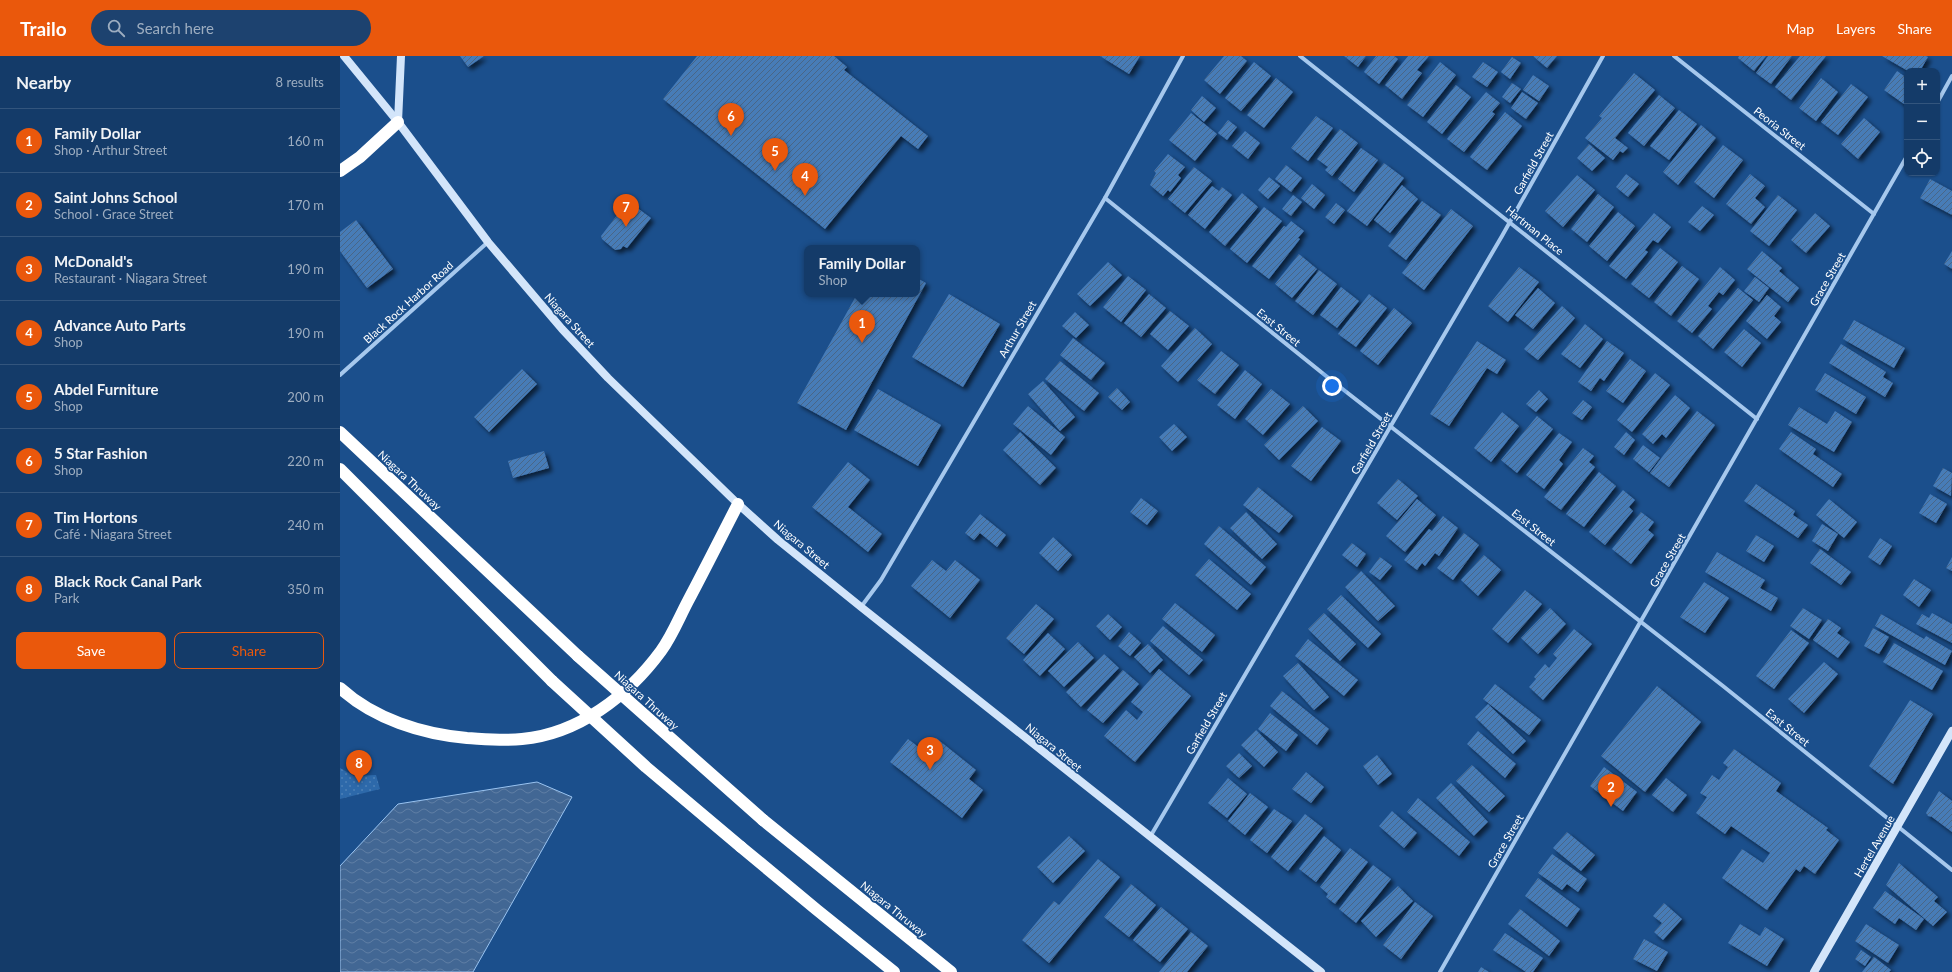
<!DOCTYPE html>
<meta charset="utf-8">
<style>
body{margin:0;font-family:Lato,sans-serif;background:#1d426f;color:#f1f3f6}
.controls{position:absolute;right:12px;top:12px;display:grid;overflow:hidden;border-radius:8px;box-shadow:0 1px 3px #0004}
.controls button{width:36px;height:36px;display:grid;place-items:center;padding:0;border:0;border-bottom:1px solid #33557d;background:#143b69;color:#f1f3f6;font:20px sans-serif}
.you{position:absolute;left:992px;top:330px;width:14px;height:14px;margin:-10px;border:3px solid #fff;border-radius:50%;background:#1a73e8;box-shadow:0 0 0 6px #1a73e833}
.badge{display:grid;place-items:center;width:26px;height:26px;border-radius:50%;background:#ea580c;color:#fff;font-size:13px;font-weight:700}
.pin{position:absolute;translate:-50% -33px;filter:drop-shadow(0 1px 2px #0008)}
.pin::after{content:'';position:absolute;top:21px;width:14px;height:12px;background:inherit;clip-path:polygon(0 0,100% 0,50% 100%)}
.popup{position:absolute;left:464px;top:189px;width:116px;height:52px;box-sizing:border-box;display:grid;place-content:center;border-radius:8px;background:#143b69;filter:drop-shadow(0 1px 3px #0005);font-size:13px;white-space:nowrap;color:#9dadc0}
.popup b{font-size:15px;color:#f1f3f6}
.popup::after{content:'';position:absolute;left:50%;top:100%;margin-left:-8px;border:8px solid transparent;border-top-color:#143b69}
.list{margin:0;padding:0;list-style:none}
h2{display:flex;justify-content:space-between;align-items:center;height:52px;margin:0;padding:0 16px;font-size:17px}
h2 small{font-size:13px;font-weight:400;color:#9dadc0}
.list li{display:grid;grid-template-columns:26px 1fr auto;gap:12px;align-items:center;box-sizing:border-box;height:64px;padding:0 16px;border-top:1px solid #33557d}
.list b{display:block;font-size:15px;white-space:nowrap}
.list p{margin:0;font-size:13px;white-space:nowrap;color:#9dadc0}
.list em{font-size:13px;font-style:normal;color:#9dadc0}
.actions{display:flex;gap:8px;padding:12px 16px}
.actions a{flex:1;padding:9px 0;border:1px solid #ea580c;border-radius:8px;text-align:center;font-size:14px;color:#ea580c}
.actions .main{background:#ea580c;color:#fff}
.icon{flex:none;width:22px;height:22px;fill:none;stroke:currentColor;stroke-width:2;stroke-linecap:round;stroke-linejoin:round}
.map{position:relative;flex:none;width:1612px;height:916px;overflow:hidden}
header{display:flex;align-items:center;gap:24px;box-sizing:border-box;height:56px;padding:0 20px;background:#ea580c;color:#fff}
header strong{font-size:19px}
nav{display:flex;gap:22px;margin-inline-start:auto;font-size:14px}
.search{width:280px;height:36px;background:#1d426f;display:flex;align-items:center;gap:10px;box-sizing:border-box;padding:0 14px;border-radius:22px;color:#9dadc0;font-size:15px}
main{display:flex}
aside{flex:1;background:#143b69}
.map>svg:first-child{display:block}
.park{fill:url(#park-dots)}
.water{fill:url(#water-waves);stroke:#99c3f0}
.building{fill:url(#building-hatch);filter:url(#shadow)}
.lines{fill:none;stroke-linecap:round;stroke-linejoin:round}
.street{stroke:#a6c8ed;stroke-width:4}
.secondary{stroke:#d3e5fa;stroke-width:8}
.highway{stroke:#fff;stroke-width:12}
.highway-bridge{stroke:#fff;stroke-width:12}
.labels{text-anchor:middle;dominant-baseline:central;stroke-width:3.5;stroke-linejoin:round;paint-order:stroke}
.street-label{font-size:11px;fill:#fff;stroke:#1b4f8c}
</style>
<header>
<strong>Trailo</strong>
<div class="search"><svg class="icon" aria-label="search" viewBox="0 0 24 24"><circle cx="10" cy="10" r="6"/><path d="M15 15l6 6"/></svg>Search here</div>
<nav><a>Map</a><a>Layers</a><a>Share</a></nav>
</header>
<main>
<aside>
<h2>Nearby<small>8 results</small></h2>
<ul class="list">
<li><span class="badge">1</span><div><b>Family Dollar</b><p>Shop · Arthur Street</p></div><em>160 m</em></li>
<li><span class="badge">2</span><div><b>Saint Johns School</b><p>School · Grace Street</p></div><em>170 m</em></li>
<li><span class="badge">3</span><div><b>McDonald's</b><p>Restaurant · Niagara Street</p></div><em>190 m</em></li>
<li><span class="badge">4</span><div><b>Advance Auto Parts</b><p>Shop</p></div><em>190 m</em></li>
<li><span class="badge">5</span><div><b>Abdel Furniture</b><p>Shop</p></div><em>200 m</em></li>
<li><span class="badge">6</span><div><b>5 Star Fashion</b><p>Shop</p></div><em>220 m</em></li>
<li><span class="badge">7</span><div><b>Tim Hortons</b><p>Café · Niagara Street</p></div><em>240 m</em></li>
<li><span class="badge">8</span><div><b>Black Rock Canal Park</b><p>Park</p></div><em>350 m</em></li>
</ul>
<div class="actions"><a class="main">Save</a><a>Share</a></div>
</aside>
<div class="map">
<svg width="1612" height="916" viewBox="0 0 1612 916">
<defs>
<pattern id="park-dots" width="8" height="8" patternUnits="userSpaceOnUse"><rect width="8" height="8" fill="#2d69aa"/><path d="M2 2h.1M6 6h.1" fill="none" stroke="#4c80b7" stroke-width="1.8" stroke-linecap="round"/></pattern>
<pattern id="water-waves" width="16" height="10" patternUnits="userSpaceOnUse"><rect width="16" height="10" fill="#426794"/><path d="M0 5q4-4 8 0t8 0" fill="none" stroke="#5e7ea4"/></pattern>
<pattern id="building-hatch" width="6" height="6" patternUnits="userSpaceOnUse"><rect width="6" height="6" fill="#477bb7"/><path d="M-1 1l2-2M0 6l6-6M5 7l2-2" fill="none" stroke="#496687"/></pattern>
<filter id="shadow"><feDropShadow dx="3.5" dy="3.5" stdDeviation="2" flood-color="#0009"/></filter>
</defs>
<rect width="100%" height="100%" fill="#1b4f8c"/>
<!-- park -->
<path class="park" d="M0,712L14,720L36,719L40,733L0,743Z"/>
<!-- water -->
<path class="water" d="M197,726L232,741L133,916H0V810L58,748Z"/>
<!-- building -->
<g class="building">
<path d="M120,0H144L128,11Z"/>
<path d="M357,0H494L507,11L504,14L588,80L578,93L561,80L485,173L323,43Z"/>
<path d="M760,0H800L789,18Z"/>
<path d="M884,0H901L907,5L880,38L864,24Z"/>
<path d="M1004,0H1026L1018,11Z"/>
<path d="M1036,0H1054L1058,3L1039,28L1024,16Z"/>
<path d="M1068,0H1089L1077,14L1082,17L1062,43L1045,29Z"/>
<path d="M1193,0H1217L1207,12Z"/>
<path d="M1399,0H1426L1414,15L1398,2Z"/>
<path d="M1428,0H1452L1431,28L1416,17Z"/>
<path d="M1460,0H1486L1451,44L1435,31Z"/>
<path d="M1542,0H1586L1588,1L1580,15H1568Z"/>
<path d="M1172,1L1181,7L1170,23L1161,16Z"/>
<path d="M914,6L931,20L901,55L885,42Z"/>
<path d="M1100,6L1116,19L1083,61L1067,49Z"/>
<path d="M1143,6L1158,16L1147,31L1132,21Z"/>
<path d="M1557,15L1567,22V44L1564,48L1544,34Z"/>
<path d="M1294,17L1315,34L1275,82L1288,92L1283,97L1280,95L1273,104L1245,82L1262,62L1259,60Z"/>
<path d="M1193,19L1209,30L1199,45L1183,34Z"/>
<path d="M936,22L953,36L924,72L907,59Z"/>
<path d="M1481,22L1498,36L1476,65L1459,52Z"/>
<path d="M1172,27L1181,33L1170,47L1162,41Z"/>
<path d="M1511,28L1528,41L1498,79L1481,66Z"/>
<path d="M1116,29L1131,41L1102,78L1087,66Z"/>
<path d="M1146,36L1160,47L1152,56L1155,58L1124,96L1107,83Z"/>
<path d="M1182,36L1198,47L1186,63L1171,52Z"/>
<path d="M1319,39L1335,52L1304,90L1288,77Z"/>
<path d="M862,40L876,52L864,66L851,54Z"/>
<path d="M1339,54L1357,68L1329,104L1310,90Z"/>
<path d="M1165,56L1182,70L1147,114L1130,101Z"/>
<path d="M851,57L877,78L855,105L829,84Z"/>
<path d="M976,60L993,72L968,105L951,92Z"/>
<path d="M1524,62L1540,76L1518,103L1501,88Z"/>
<path d="M888,64L897,71L887,84L878,77Z"/>
<path d="M1361,69L1376,82L1338,129L1323,116Z"/>
<path d="M1000,73L1018,87L992,120L985,114L988,111L977,103Z"/>
<path d="M905,75L920,87L908,103L892,90Z"/>
<path d="M1249,88L1265,102L1252,115L1237,102Z"/>
<path d="M1383,89L1403,104L1374,142L1354,126Z"/>
<path d="M1021,92L1038,104L1014,136L998,123Z"/>
<path d="M828,98L845,111L838,119L841,122L830,136L828,134L823,140L810,129L816,117L814,115Z"/>
<path d="M1044,107L1064,122L1027,170L1007,155Z"/>
<path d="M946,109L962,122L951,136L935,123Z"/>
<path d="M854,111L872,125L845,157L828,143Z"/>
<path d="M1286,118L1299,128L1288,141L1276,131Z"/>
<path d="M1410,118L1425,130L1415,142L1425,151L1411,168L1386,148Z"/>
<path d="M1237,119L1255,134L1223,171L1205,155Z"/>
<path d="M929,121L940,130L928,143L918,134Z"/>
<path d="M1590,123L1612,135V159L1580,142Z"/>
<path d="M972,128L985,139L974,153L961,142Z"/>
<path d="M1062,129L1078,143L1050,177L1034,164Z"/>
<path d="M872,130L879,135L882,131L892,139L865,173L848,159Z"/>
<path d="M902,137L918,151L885,190L869,176Z"/>
<path d="M1258,138L1274,151L1247,186L1231,173Z"/>
<path d="M953,139L962,146L951,160L942,153Z"/>
<path d="M1438,139L1457,154L1429,190L1410,175Z"/>
<path d="M288,145L311,162L287,192L283,190L281,193L275,194L262,183L261,180Z"/>
<path d="M1082,145L1101,159L1066,204L1048,190Z"/>
<path d="M996,147L1005,154L994,168L985,161Z"/>
<path d="M1362,150L1374,159L1360,175L1348,166Z"/>
<path d="M924,151L942,165L907,207L890,193Z"/>
<path d="M1111,153L1133,170L1084,234L1062,217Z"/>
<path d="M1278,156L1295,170L1267,205L1249,190Z"/>
<path d="M1314,157L1331,171L1318,187L1313,184L1305,194L1308,196L1286,223L1269,210Z"/>
<path d="M1475,157L1490,170L1466,197L1451,184Z"/>
<path d="M16,164L53,213L27,232L0,195V176Z"/>
<path d="M951,165L964,175L958,182L960,183L929,223L912,210L944,170L946,171Z"/>
<path d="M1320,192L1338,206L1309,242L1291,228Z"/>
<path d="M1422,195L1442,212L1439,215L1459,232L1448,246L1407,213Z"/>
<path d="M1612,195V213L1604,208Z"/>
<path d="M959,198L977,213L952,242L935,228Z"/>
<path d="M768,206L782,219L750,250L737,238Z"/>
<path d="M1342,210L1359,223L1331,260L1314,246Z"/>
<path d="M1179,211L1199,226L1168,266L1148,250Z"/>
<path d="M1380,211L1395,224L1383,239L1379,236L1368,250L1372,253L1352,277L1337,265Z"/>
<path d="M979,214L997,228L973,259L955,245Z"/>
<path d="M788,220L806,234L781,266L763,251Z"/>
<path d="M1415,221L1429,232L1419,246L1404,235Z"/>
<path d="M577,222L586,227L506,374L457,347L517,238H577Z"/>
<path d="M1001,231L1019,245L997,272L980,259Z"/>
<path d="M1198,232L1215,247L1193,273L1175,259Z"/>
<path d="M1398,232L1413,244L1373,293L1358,280Z"/>
<path d="M609,238L660,268L623,331L572,301Z"/>
<path d="M809,238L826,252L801,281L784,267Z"/>
<path d="M1029,238L1047,252L1016,291L998,278Z"/>
<path d="M1427,239L1441,251L1434,260L1441,266L1427,283L1406,265Z"/>
<path d="M1222,250L1235,262L1198,304L1184,293Z"/>
<path d="M1054,252L1072,267L1038,309L1020,295Z"/>
<path d="M830,255L849,270L828,294L810,278Z"/>
<path d="M735,256L749,269L736,282L722,270Z"/>
<path d="M1514,264L1565,292L1554,312L1503,283Z"/>
<path d="M1245,268L1263,283L1240,312L1221,298Z"/>
<path d="M855,272L872,288L838,326L821,310Z"/>
<path d="M1404,273L1421,287L1402,311L1384,296Z"/>
<path d="M733,282L765,307L751,324L720,299Z"/>
<path d="M1137,285L1166,304L1157,318L1147,312L1109,370L1090,358Z"/>
<path d="M1267,285L1284,297L1264,325L1260,322L1251,335L1238,326Z"/>
<path d="M1501,288L1546,316L1543,321L1553,327L1545,341L1489,307Z"/>
<path d="M881,295L899,309L875,338L857,324Z"/>
<path d="M1290,303L1306,315L1283,347L1266,335Z"/>
<path d="M720,305L759,337L744,355L705,323Z"/>
<path d="M182,313L197,328L149,376L134,361Z"/>
<path d="M905,314L922,328L895,363L877,349Z"/>
<path d="M1315,317L1330,329L1292,376L1277,364Z"/>
<path d="M1485,317L1526,341L1516,358L1475,334Z"/>
<path d="M703,325L735,361L720,375L688,338Z"/>
<path d="M777,332L790,346L782,354L768,341Z"/>
<path d="M538,333L601,369L578,410L514,374Z"/>
<path d="M931,333L950,348L923,379L905,363Z"/>
<path d="M1199,334L1208,343L1196,356L1186,348Z"/>
<path d="M1335,339L1350,352L1326,382L1322,378L1313,388L1302,378Z"/>
<path d="M1243,344L1252,351L1242,364L1232,357Z"/>
<path d="M688,350L725,381L711,399L673,368Z"/>
<path d="M963,350L978,365L939,404L924,389Z"/>
<path d="M1459,351L1487,368L1495,355L1512,366L1494,396L1448,369Z"/>
<path d="M1357,355L1375,369L1329,431L1310,417Z"/>
<path d="M1162,356L1179,370L1151,406L1134,392Z"/>
<path d="M1197,360L1213,373L1177,417L1161,404Z"/>
<path d="M834,368L847,381L832,395L819,381Z"/>
<path d="M982,371L1001,385L971,425L951,410Z"/>
<path d="M680,376L716,412L700,429L663,394Z"/>
<path d="M1286,376L1295,384L1284,399L1274,391Z"/>
<path d="M1451,376L1476,393L1473,398L1502,418L1493,431L1439,393Z"/>
<path d="M1219,377L1232,386L1219,404L1223,408L1204,433L1186,419Z"/>
<path d="M1303,389L1320,402L1309,416L1293,403Z"/>
<path d="M1243,392L1254,400L1249,406L1255,411L1221,454L1204,441Z"/>
<path d="M204,395L209,412L173,422L168,405Z"/>
<path d="M508,406L530,424L508,451L542,478L528,496L472,451Z"/>
<path d="M1603,412L1612,417L1611,440L1593,430Z"/>
<path d="M1259,416L1276,430L1244,471L1226,458Z"/>
<path d="M1058,423L1078,440L1057,464L1037,447Z"/>
<path d="M1416,428L1455,455L1453,459L1468,469L1458,482L1404,445Z"/>
<path d="M918,431L953,460L939,477L903,449Z"/>
<path d="M1283,434L1295,444L1289,451L1293,455L1265,489L1249,476Z"/>
<path d="M1590,438L1607,448L1596,467L1579,457Z"/>
<path d="M801,442L818,455L807,469L790,456Z"/>
<path d="M1077,443L1096,459L1065,496L1046,480Z"/>
<path d="M1489,443L1517,466L1504,482L1476,459Z"/>
<path d="M906,456L937,488L922,503L890,472Z"/>
<path d="M1301,456L1314,466L1308,474L1314,479L1291,508L1272,493Z"/>
<path d="M640,458L666,479L657,491L640,477L634,484L625,477Z"/>
<path d="M1103,460L1118,472L1099,500L1095,497L1085,510L1082,507L1077,514L1064,504L1089,473L1092,475Z"/>
<path d="M1482,468L1498,478L1488,495L1472,485Z"/>
<path d="M879,470L926,511L911,529L864,488Z"/>
<path d="M1124,477L1139,489L1113,524L1097,512Z"/>
<path d="M1416,479L1434,490L1424,506L1406,495Z"/>
<path d="M713,481L732,499L718,515L699,497Z"/>
<path d="M1540,482L1552,490L1540,509L1528,501Z"/>
<path d="M1012,487L1026,498L1017,511L1002,499Z"/>
<path d="M1480,493L1511,516L1501,529L1470,507Z"/>
<path d="M1377,496L1425,524L1420,532L1438,542L1431,555L1365,516Z"/>
<path d="M1144,499L1161,514L1138,540L1121,524Z"/>
<path d="M1040,501L1052,510L1040,524L1029,516Z"/>
<path d="M1612,501V515L1606,512Z"/>
<path d="M869,503L911,538L897,554L855,519Z"/>
<path d="M592,504L606,515L615,504L640,524L610,562L571,530Z"/>
<path d="M1021,515L1055,550L1038,565L1005,531Z"/>
<path d="M1574,523L1591,534L1579,551L1563,539Z"/>
<path d="M1364,526L1389,542L1365,577L1340,561Z"/>
<path d="M1185,534L1202,548L1168,587L1152,573Z"/>
<path d="M1001,539L1041,578L1028,592L987,553Z"/>
<path d="M835,547L875,579L862,596L822,563Z"/>
<path d="M696,548L714,563L684,598L666,582Z"/>
<path d="M1210,552L1226,568L1198,598L1181,582Z"/>
<path d="M1463,552L1482,564L1469,583L1450,570Z"/>
<path d="M984,557L1016,588L1000,605L968,573Z"/>
<path d="M1592,557L1612,568V587L1576,568L1582,558L1589,562Z"/>
<path d="M768,558L782,571L770,584L756,570Z"/>
<path d="M1541,558L1584,583L1586,580L1612,595L1605,609L1535,570Z"/>
<path d="M1488,563L1501,572L1497,577L1510,586L1498,602L1473,584Z"/>
<path d="M823,570L863,604L849,619L810,585Z"/>
<path d="M1533,572L1549,581L1539,598L1524,590Z"/>
<path d="M1234,573L1252,588L1203,644L1189,631L1196,623L1194,621L1205,608L1209,612L1217,602L1213,598Z"/>
<path d="M1451,574L1469,587L1434,633L1416,620Z"/>
<path d="M789,576L801,587L790,600L778,590Z"/>
<path d="M708,577L725,593L700,620L683,604Z"/>
<path d="M968,583L1018,624L1004,640L955,600Z"/>
<path d="M738,586L754,602L724,631L708,615Z"/>
<path d="M1554,587L1603,615L1592,634L1543,606Z"/>
<path d="M808,588L823,604L810,617L794,601Z"/>
<path d="M764,598L779,612L741,651L726,636Z"/>
<path d="M1484,606L1498,618L1464,657L1448,643Z"/>
<path d="M958,607L989,641L974,654L943,620Z"/>
<path d="M819,613L851,640L795,706L764,680L786,654L797,664L803,656L791,646Z"/>
<path d="M783,614L799,628L763,667L747,654Z"/>
<path d="M1155,628L1201,664L1189,679L1143,643Z"/>
<path d="M1317,630L1361,666L1305,736L1261,700Z"/>
<path d="M942,635L989,673L977,689L930,650Z"/>
<path d="M1570,644L1593,658L1553,728L1529,710Z"/>
<path d="M1148,648L1186,685L1173,698L1135,661Z"/>
<path d="M930,657L958,679L946,695L918,673Z"/>
<path d="M916,674L938,696L924,711L901,689Z"/>
<path d="M1138,675L1176,708L1165,722L1127,688Z"/>
<path d="M596,682L636,714L629,723L643,734L622,762L550,706L568,683L585,696Z"/>
<path d="M1394,693L1441,727L1436,735L1488,772L1486,774L1499,784L1475,818L1464,810L1460,816L1456,813L1427,854L1382,822L1402,793L1423,807L1430,797L1391,770L1385,778L1356,757L1367,741L1360,737L1372,719L1379,724L1388,711L1383,707Z"/>
<path d="M899,697L912,710L899,722L886,710Z"/>
<path d="M1037,699L1052,718L1038,729L1023,710Z"/>
<path d="M1132,709L1165,740L1149,756L1116,725Z"/>
<path d="M1264,711L1297,736L1283,755L1250,730Z"/>
<path d="M966,716L984,731L971,747L952,733Z"/>
<path d="M888,722L907,738L887,762L868,747Z"/>
<path d="M1326,722L1347,739L1333,756L1312,739Z"/>
<path d="M1111,727L1148,766L1134,780L1096,742Z"/>
<path d="M1599,735L1612,745V776L1592,761L1588,760L1586,757Z"/>
<path d="M910,737L928,751L905,779L888,765Z"/>
<path d="M1078,742L1130,786L1119,800L1067,756Z"/>
<path d="M934,753L952,765L927,797L910,784Z"/>
<path d="M1052,755L1077,777L1064,792L1039,770Z"/>
<path d="M965,758L983,772L948,815L931,801Z"/>
<path d="M1227,776L1255,799L1241,815L1213,792Z"/>
<path d="M729,780L745,795L713,827L697,811Z"/>
<path d="M984,780L1001,794L976,826L959,813Z"/>
<path d="M1010,792L1028,806L995,848L986,841L988,838L980,831Z"/>
<path d="M1212,798L1247,823L1238,836L1227,828L1222,834L1198,817Z"/>
<path d="M758,803L780,821L709,907L682,884L714,845L719,849Z"/>
<path d="M1559,807L1598,841L1594,845L1607,856L1593,870L1546,829Z"/>
<path d="M1033,809L1051,823L1016,867L999,853Z"/>
<path d="M1198,822L1240,853L1227,871L1185,840Z"/>
<path d="M791,828L816,849L789,881L764,861Z"/>
<path d="M1058,830L1073,845L1036,881L1021,865Z"/>
<path d="M1545,835L1584,863L1576,874L1559,862L1555,868L1533,852Z"/>
<path d="M1075,846L1093,860L1061,903L1043,889Z"/>
<path d="M1324,847L1342,863L1323,884L1314,876L1322,867L1313,860Z"/>
<path d="M821,851L848,873L820,906L793,884Z"/>
<path d="M1180,853L1220,885L1209,900L1168,868Z"/>
<path d="M1400,868L1420,880L1425,871L1444,883L1427,910L1388,887Z"/>
<path d="M1526,868L1559,889L1548,907L1515,885Z"/>
<path d="M851,876L868,890L847,916H819Z"/>
<path d="M1165,877L1203,902L1193,916H1186L1153,894Z"/>
<path d="M1304,883L1328,896L1317,915L1293,903Z"/>
<path d="M1521,894L1531,901L1525,910L1515,903Z"/>
<path d="M1534,901L1551,914L1549,916H1522Z"/>
<path d="M1141,911L1149,916H1138Z"/>
</g>
<g class="lines">
<!-- street -->
<g class="street">
<path d="M960,0L1417,363"/>
<path d="M1334,0L1534,158"/>
<path d="M1597,47L1612,20"/>
<path d="M765,142L991,324L1383,630L1612,814"/>
<path d="M0,319L148,186"/>
<path d="M521,551L541,524L765,142L843,0"/>
<path d="M810,781L1162,180L1263,0"/>
<path d="M1100,916L1567,100"/>
</g>
<!-- secondary -->
<g class="secondary">
<path d="M4,0L58,66L148,186L222,273L268,322L398,448L438,484L521,551L981,916"/>
<path d="M58,66L61,0"/>
<path d="M1474,916L1612,675"/>
</g>
<!-- highway -->
<g class="highway">
<path d="M0,115L20,101L58,66"/>
<path d="M0,376L238,600"/>
<path d="M0,413L212,625"/>
<path d="M0,632C34,663 82,678 127,682C145,683 164,685 182,683C238,678 288,640 321,595C332,580 339,562 348,545C365,513 381,481 398,448"/>
<path d="M423,764L611,916"/>
<path d="M401,791L477,854L554,916"/>
</g>
<!-- highway-bridge -->
<g class="highway-bridge">
<path d="M238,600L423,764"/>
<path d="M212,625L306,711L401,791"/>
</g>
</g>
<g class="labels">
<!-- street labels -->
<g class="street-label">
<text transform="translate(1440 72) rotate(38)">Peoria Street</text>
<text transform="translate(1193 107) rotate(-61)">Garfield Street</text>
<text transform="translate(1195 174) rotate(39)">Hartman Place</text>
<text transform="translate(1487 223) rotate(-60)">Grace Street</text>
<text transform="translate(68 246) rotate(-42)">Black Rock Harbor Road</text>
<text transform="translate(230 264) rotate(48)">Niagara Street</text>
<text transform="translate(939 271) rotate(39)">East Street</text>
<text transform="translate(677 273) rotate(-60)">Arthur Street</text>
<text transform="translate(1031 387) rotate(-60)">Garfield Street</text>
<text transform="translate(70 424) rotate(43)">Niagara Thruway</text>
<text transform="translate(1194 471) rotate(38)">East Street</text>
<text transform="translate(462 488) rotate(40)">Niagara Street</text>
<text transform="translate(1327 504) rotate(-60)">Grace Street</text>
<text transform="translate(307 644) rotate(42)">Niagara Thruway</text>
<text transform="translate(866 667) rotate(-60)">Garfield Street</text>
<text transform="translate(1448 671) rotate(39)">East Street</text>
<text transform="translate(714 691) rotate(39)">Niagara Street</text>
<text transform="translate(1165 785) rotate(-60)">Grace Street</text>
<text transform="translate(1534 790) rotate(-60)">Hertel Avenue</text>
<text transform="translate(554 853) rotate(39)">Niagara Thruway</text>
</g>
</g>
</svg>
<div class="controls">
<button>+</button>
<button>−</button>
<button><svg class="icon" aria-label="locate" viewBox="0 0 24 24"><circle cx="12" cy="12" r="6"/><path d="M12 2v4M12 18v4M2 12h4M18 12h4"/></svg></button>
</div>
<div class="you"></div>
<div class="pin badge" style="left:522px;top:287px">1</div>
<div class="popup"><b>Family Dollar</b>Shop</div>
<div class="pin badge" style="left:1271px;top:751px">2</div>
<div class="pin badge" style="left:590px;top:714px">3</div>
<div class="pin badge" style="left:465px;top:140px">4</div>
<div class="pin badge" style="left:435px;top:115px">5</div>
<div class="pin badge" style="left:391px;top:80px">6</div>
<div class="pin badge" style="left:286px;top:171px">7</div>
<div class="pin badge" style="left:19px;top:727px">8</div>
</div>
</main>
